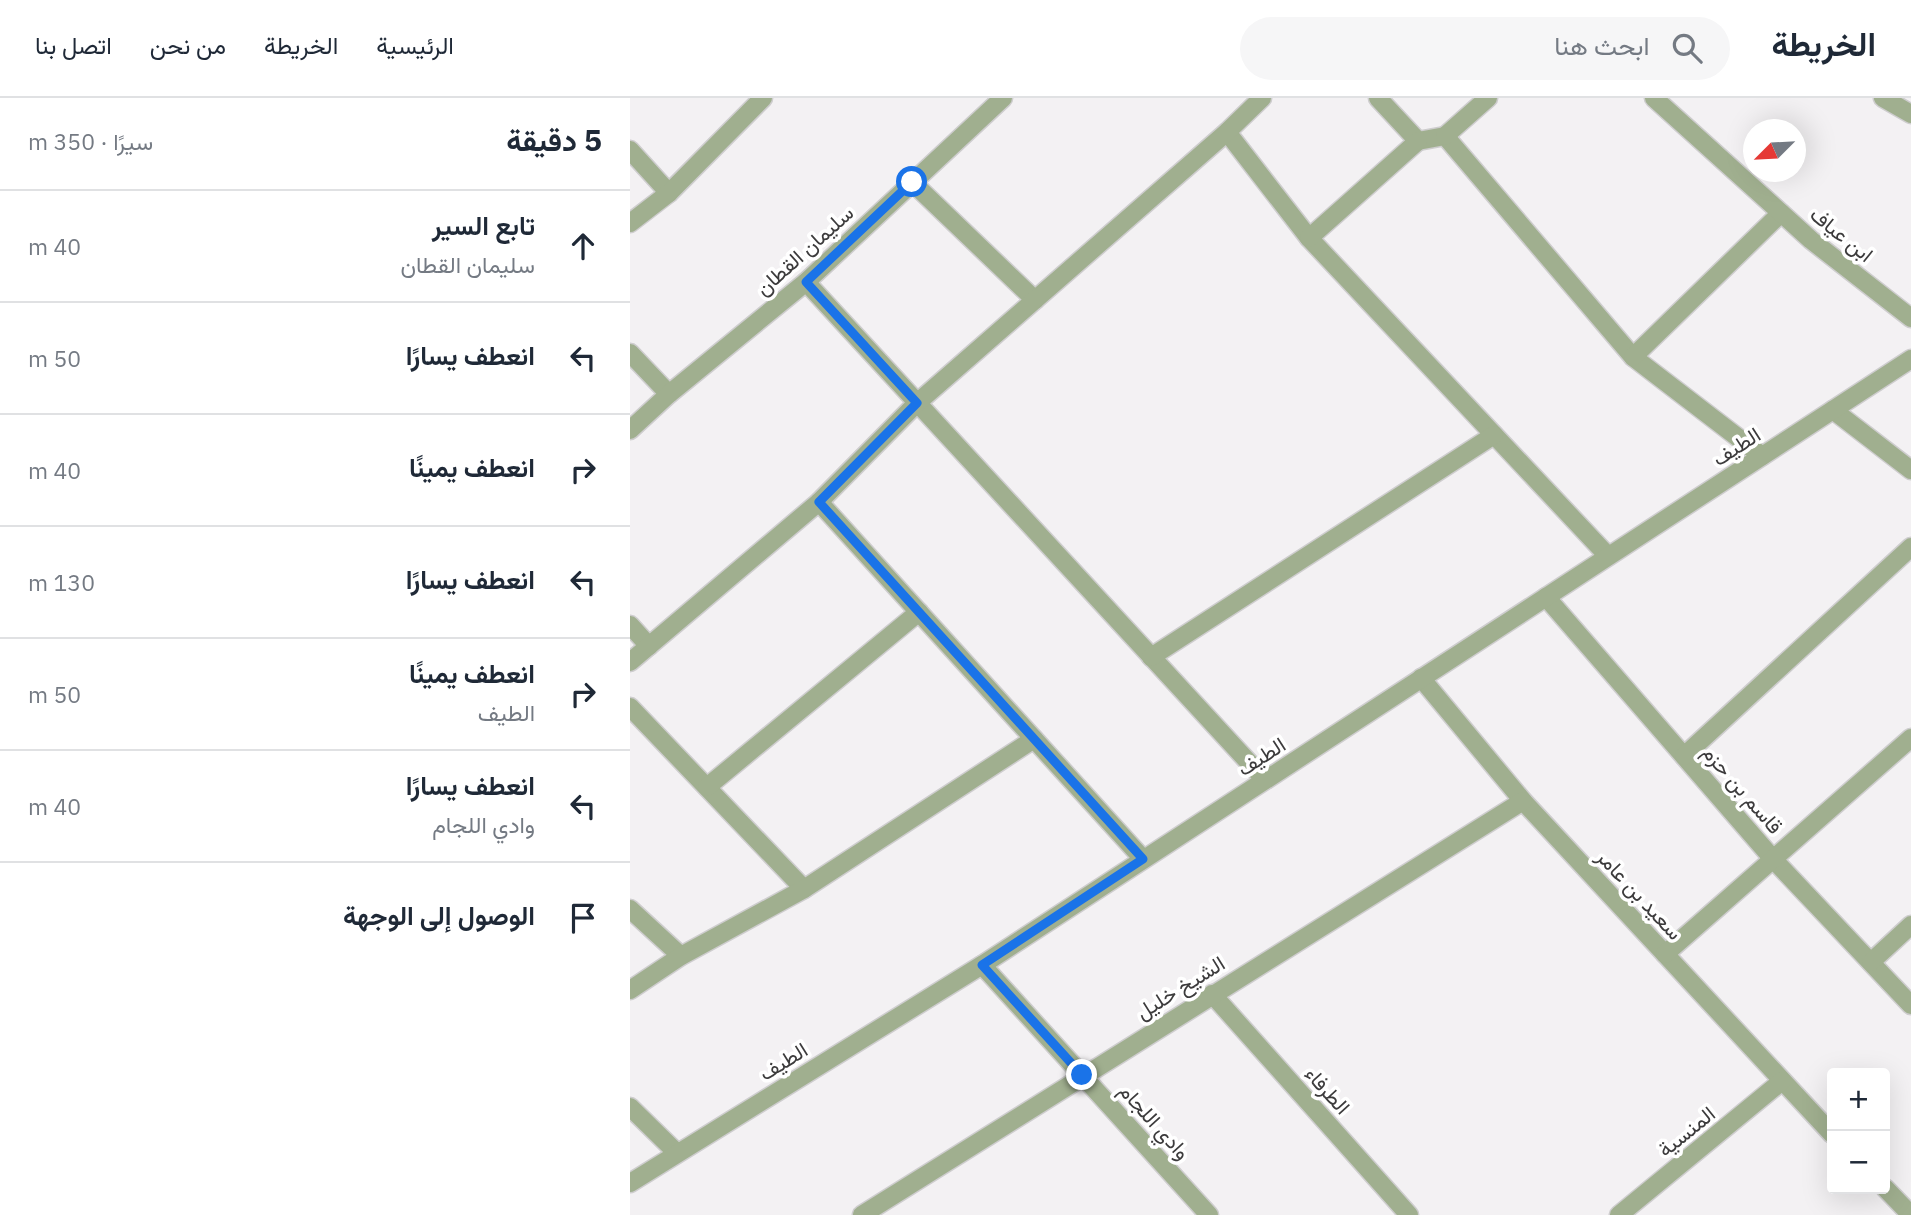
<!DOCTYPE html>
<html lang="ar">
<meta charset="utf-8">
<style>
body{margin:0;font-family:"IBM Plex Sans",Vazirmatn,sans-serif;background:#f6f6f7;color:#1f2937;direction:rtl}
.controls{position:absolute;right:21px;bottom:21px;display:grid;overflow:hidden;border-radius:7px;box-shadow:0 7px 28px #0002}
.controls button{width:63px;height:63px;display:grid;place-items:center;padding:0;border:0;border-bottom:2px solid #e0e1e3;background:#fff;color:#1f2937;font:35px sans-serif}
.compass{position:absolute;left:1113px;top:21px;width:63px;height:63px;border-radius:50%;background:#fff;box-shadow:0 7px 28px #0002;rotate:246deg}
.stop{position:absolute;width:21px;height:21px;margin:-16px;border:5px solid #1a73e8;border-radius:50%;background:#fff}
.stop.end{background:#1a73e8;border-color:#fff;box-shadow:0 2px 7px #0008}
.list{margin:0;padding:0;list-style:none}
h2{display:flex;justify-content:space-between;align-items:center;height:91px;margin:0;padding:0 28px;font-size:30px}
h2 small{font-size:23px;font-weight:400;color:#747a83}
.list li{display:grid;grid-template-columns:46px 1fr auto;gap:21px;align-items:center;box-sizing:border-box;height:112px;padding:0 28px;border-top:2px solid #e0e1e3}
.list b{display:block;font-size:26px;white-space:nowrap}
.list p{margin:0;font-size:23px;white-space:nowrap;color:#747a83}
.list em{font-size:23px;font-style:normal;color:#747a83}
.icon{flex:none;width:38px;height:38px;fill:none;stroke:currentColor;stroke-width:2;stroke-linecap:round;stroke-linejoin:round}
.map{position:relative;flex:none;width:1281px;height:1117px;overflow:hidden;direction:ltr}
header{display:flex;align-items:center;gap:42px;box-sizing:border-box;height:98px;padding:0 35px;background:#fff;border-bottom:2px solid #e0e1e3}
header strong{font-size:33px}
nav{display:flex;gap:38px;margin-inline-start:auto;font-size:24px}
.search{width:490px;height:63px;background:#f6f6f7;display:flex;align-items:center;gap:18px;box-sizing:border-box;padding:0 24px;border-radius:38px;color:#747a83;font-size:26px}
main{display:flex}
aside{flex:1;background:#fff}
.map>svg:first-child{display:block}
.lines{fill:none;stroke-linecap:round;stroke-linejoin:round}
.minor-casing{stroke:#cecdce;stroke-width:21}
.tertiary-casing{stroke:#cecdce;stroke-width:21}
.minor{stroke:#a0af8f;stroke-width:18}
.tertiary{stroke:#a0af8f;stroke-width:18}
.route{stroke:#1a73e8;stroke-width:9}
.labels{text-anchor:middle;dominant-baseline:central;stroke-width:7;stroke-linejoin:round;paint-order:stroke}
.street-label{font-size:21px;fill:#3c3b3c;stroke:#fff}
</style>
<header>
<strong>الخريطة</strong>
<div class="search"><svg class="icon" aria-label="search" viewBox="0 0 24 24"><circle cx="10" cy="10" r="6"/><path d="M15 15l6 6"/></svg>ابحث هنا</div>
<nav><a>الرئيسية</a><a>الخريطة</a><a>من نحن</a><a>اتصل بنا</a></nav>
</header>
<main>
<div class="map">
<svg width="1281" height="1117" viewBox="0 0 1281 1117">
<rect width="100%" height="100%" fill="#f3f1f3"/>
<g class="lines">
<!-- minor casing -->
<g class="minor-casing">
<g id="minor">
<path d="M748,0L788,43L815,38L1003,259L1132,358"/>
<path d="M597,34L679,140L978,458"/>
<path d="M815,38L858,0"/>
<path d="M0,52L39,95"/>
<path d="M282,84L405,202"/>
<path d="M0,125L39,95L133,0"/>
<path d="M679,140L788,43"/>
<path d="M176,184L635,682"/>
<path d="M0,255L39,296"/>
<path d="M1003,259L1151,115"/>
<path d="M1203,312L1281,372"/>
<path d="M0,332L39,296L176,184L373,0"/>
<path d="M189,404L513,761"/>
<path d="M916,499L1143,761L1281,907"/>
<path d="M0,527L19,548"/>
<path d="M521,559L864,337"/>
<path d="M0,564L189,404L287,305L597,34L632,0"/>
<path d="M791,580L893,703L1202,1036"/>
<path d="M0,609L174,791"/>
<path d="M1054,658L1281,449"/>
<path d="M77,689L289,514"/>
<path d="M0,811L51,858"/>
<path d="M1035,856L1281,640"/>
<path d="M1241,864L1281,827"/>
<path d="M352,867L579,1117"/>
<path d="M0,892L51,858L174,791L404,641"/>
<path d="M582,896L779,1117"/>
<path d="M0,1009L47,1055"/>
<path d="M1255,1090L1281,1117"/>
<path d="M232,1117L893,703"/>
<path d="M989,1117L1152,983"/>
</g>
</g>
<!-- tertiary casing -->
<g class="tertiary-casing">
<g id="tertiary">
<path d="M1024,0L1181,142L1281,220"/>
<path d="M1253,0L1281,16"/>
<path d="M0,1085L352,867L1281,261"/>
</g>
</g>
<!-- minor -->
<use href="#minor" class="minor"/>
<!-- tertiary -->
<use href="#tertiary" class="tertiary"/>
</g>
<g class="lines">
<!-- route -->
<path class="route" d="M282,84L176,184L287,305L189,404L513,761L352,867L452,977"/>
</g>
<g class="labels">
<!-- street labels -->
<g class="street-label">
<text transform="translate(1212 136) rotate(39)">ابن عياف</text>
<text transform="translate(174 152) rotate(-42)">سليمان القطان</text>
<text transform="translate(1106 348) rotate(-33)">الطيف</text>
<text transform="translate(631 658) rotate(-33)">الطيف</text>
<text transform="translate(1113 691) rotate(49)">قاسم بن حزم</text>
<text transform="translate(1010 796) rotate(47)">سعيد بن عامر</text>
<text transform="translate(550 889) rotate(-32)">الشيخ خليل</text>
<text transform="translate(153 963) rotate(-32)">الطيف</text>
<text transform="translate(698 992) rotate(48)">الطرفاء</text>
<text transform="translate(525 1023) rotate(48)">وادي اللجام</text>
<text transform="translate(1056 1033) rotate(-39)">المنسية</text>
</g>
</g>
</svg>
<div class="controls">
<button>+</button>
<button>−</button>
</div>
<svg class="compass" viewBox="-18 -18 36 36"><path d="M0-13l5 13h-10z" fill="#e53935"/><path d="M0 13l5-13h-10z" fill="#747a83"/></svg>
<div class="stop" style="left:282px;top:84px"></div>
<div class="stop end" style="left:452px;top:977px"></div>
</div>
<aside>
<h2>5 دقيقة<small>سيرًا · 350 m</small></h2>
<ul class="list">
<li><svg class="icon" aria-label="ahead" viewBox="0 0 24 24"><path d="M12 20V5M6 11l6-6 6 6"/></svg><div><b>تابع السير</b><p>سليمان القطان</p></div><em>40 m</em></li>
<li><svg class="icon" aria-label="left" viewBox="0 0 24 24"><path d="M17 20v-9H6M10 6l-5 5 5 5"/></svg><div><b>انعطف يسارًا</b></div><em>50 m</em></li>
<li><svg class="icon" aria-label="right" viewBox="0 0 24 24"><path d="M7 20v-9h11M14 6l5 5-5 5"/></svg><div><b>انعطف يمينًا</b></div><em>40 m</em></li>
<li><svg class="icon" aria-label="left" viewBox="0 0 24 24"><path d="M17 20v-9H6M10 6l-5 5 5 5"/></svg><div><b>انعطف يسارًا</b></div><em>130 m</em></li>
<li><svg class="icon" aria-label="right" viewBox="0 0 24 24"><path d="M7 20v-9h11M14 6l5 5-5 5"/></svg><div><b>انعطف يمينًا</b><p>الطيف</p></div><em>50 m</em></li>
<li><svg class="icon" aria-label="left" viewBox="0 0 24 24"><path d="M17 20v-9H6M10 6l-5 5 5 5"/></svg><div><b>انعطف يسارًا</b><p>وادي اللجام</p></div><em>40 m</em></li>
<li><svg class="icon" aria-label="arrive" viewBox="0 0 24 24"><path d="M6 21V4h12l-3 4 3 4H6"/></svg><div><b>الوصول إلى الوجهة</b></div></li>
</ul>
</aside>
</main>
